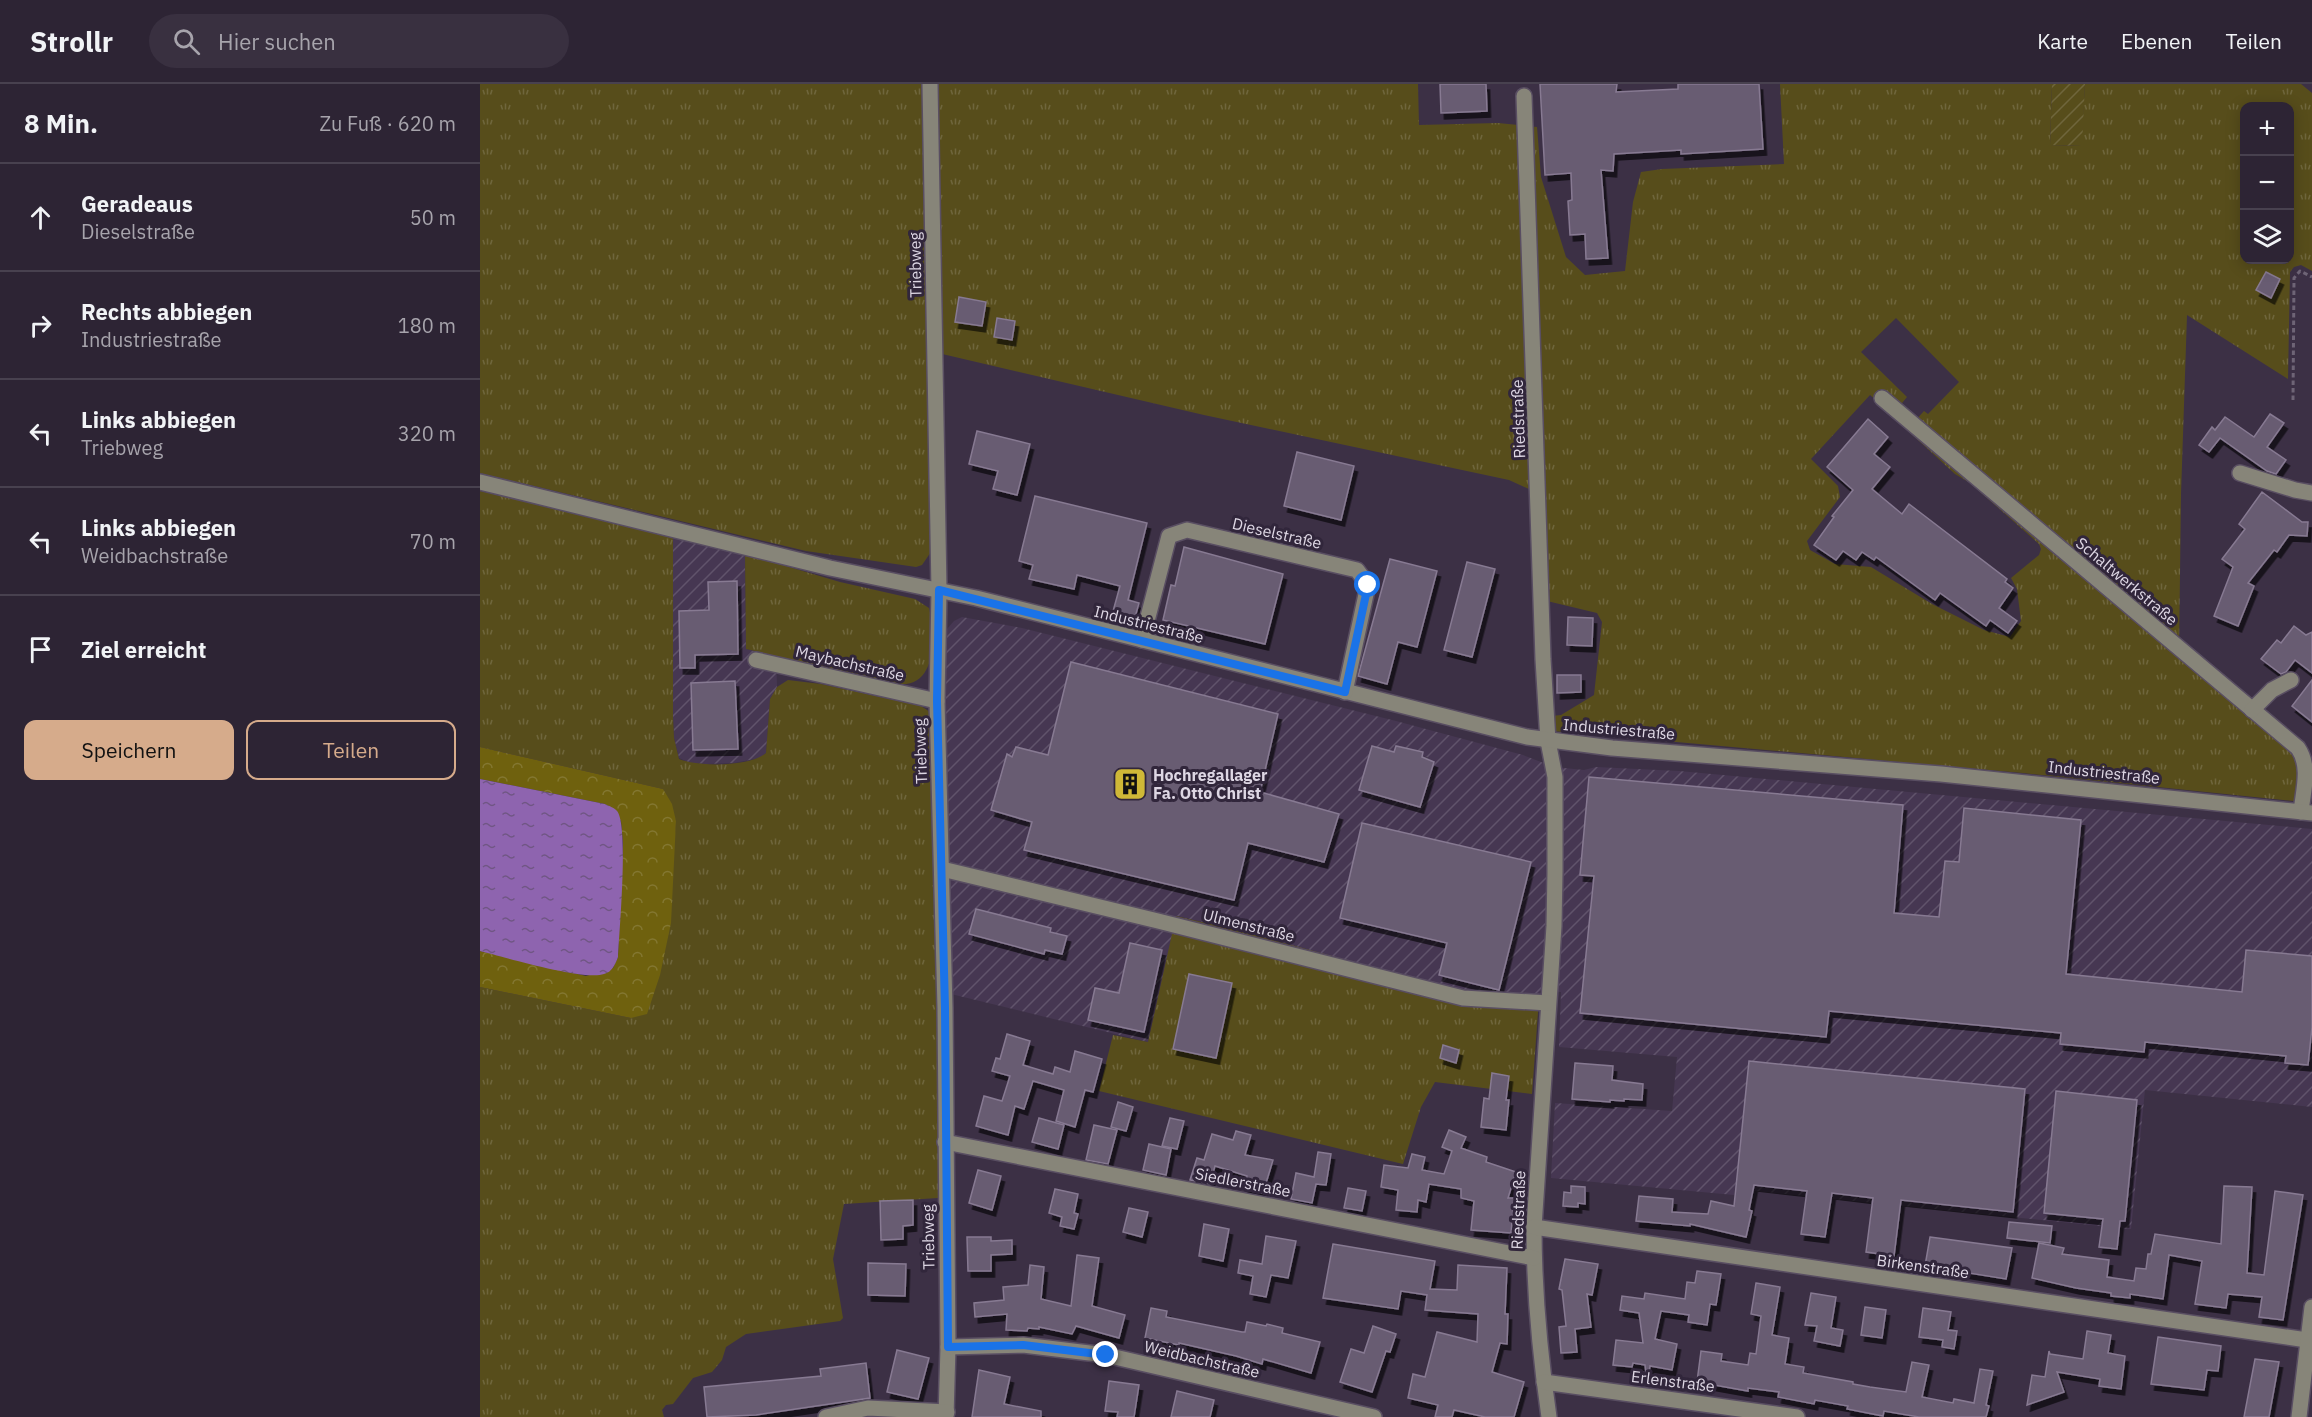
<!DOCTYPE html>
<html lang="de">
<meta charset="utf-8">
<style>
body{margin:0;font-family:"IBM Plex Sans",sans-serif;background:#393040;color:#f1f3f6}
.controls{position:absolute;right:18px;top:18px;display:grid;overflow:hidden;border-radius:12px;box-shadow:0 3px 15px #0003}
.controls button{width:54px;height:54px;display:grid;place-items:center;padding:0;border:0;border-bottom:2px solid #48414f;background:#2d2434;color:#f1f3f6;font:30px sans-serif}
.stop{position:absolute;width:18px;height:18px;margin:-14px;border:4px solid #1a73e8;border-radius:50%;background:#fff}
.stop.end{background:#1a73e8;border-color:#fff;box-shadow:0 2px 6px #0008}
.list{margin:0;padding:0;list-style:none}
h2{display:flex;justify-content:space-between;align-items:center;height:78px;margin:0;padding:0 24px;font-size:26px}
h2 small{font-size:20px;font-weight:400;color:#a7a4ac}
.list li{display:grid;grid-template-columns:39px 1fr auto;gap:18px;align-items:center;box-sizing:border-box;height:108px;padding:0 24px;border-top:2px solid #48414f}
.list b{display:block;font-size:22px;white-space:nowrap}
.list p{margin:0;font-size:20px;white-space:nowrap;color:#a7a4ac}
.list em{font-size:20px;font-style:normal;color:#a7a4ac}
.actions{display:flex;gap:12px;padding:18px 24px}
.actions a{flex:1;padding:14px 0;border:2px solid #d6ab8b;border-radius:12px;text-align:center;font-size:21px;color:#d6ab8b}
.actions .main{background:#d6ab8b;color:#111}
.icon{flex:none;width:33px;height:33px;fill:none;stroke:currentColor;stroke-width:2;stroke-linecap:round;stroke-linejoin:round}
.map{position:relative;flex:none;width:1832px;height:1333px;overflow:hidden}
header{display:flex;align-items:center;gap:36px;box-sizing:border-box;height:84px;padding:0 30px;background:#2d2434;border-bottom:2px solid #48414f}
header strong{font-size:28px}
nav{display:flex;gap:33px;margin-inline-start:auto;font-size:21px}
.search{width:420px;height:54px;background:#393040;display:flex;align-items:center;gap:15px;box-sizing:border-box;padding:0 21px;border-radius:33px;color:#a7a4ac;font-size:22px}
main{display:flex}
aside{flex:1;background:#2d2434}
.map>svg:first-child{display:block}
.industrial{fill:url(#industrial-furrows)}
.grass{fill:url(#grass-tufts);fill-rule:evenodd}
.forest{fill:url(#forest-crowns)}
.garden{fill:url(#garden-furrows)}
.water{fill:url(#water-ripples)}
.building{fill:#685b72;stroke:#877a92;stroke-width:1.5;filter:url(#shadow)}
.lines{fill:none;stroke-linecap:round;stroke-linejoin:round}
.minor-casing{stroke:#594e62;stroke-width:18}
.path{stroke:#6e6476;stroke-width:3;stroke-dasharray:4.5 3;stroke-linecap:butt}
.minor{stroke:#878579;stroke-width:15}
.route{stroke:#1a73e8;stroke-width:8}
.labels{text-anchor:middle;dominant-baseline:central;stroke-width:6;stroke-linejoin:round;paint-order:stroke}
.street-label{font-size:16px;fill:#ded7e4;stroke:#31263b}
.poi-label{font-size:16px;font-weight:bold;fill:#ded7e4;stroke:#31263b;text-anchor:start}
</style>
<header>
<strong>Strollr</strong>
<div class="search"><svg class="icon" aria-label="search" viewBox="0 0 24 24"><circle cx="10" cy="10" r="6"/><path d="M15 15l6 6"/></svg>Hier suchen</div>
<nav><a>Karte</a><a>Ebenen</a><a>Teilen</a></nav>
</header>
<main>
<aside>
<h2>8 Min.<small>Zu Fuß · 620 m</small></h2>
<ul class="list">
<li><svg class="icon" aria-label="ahead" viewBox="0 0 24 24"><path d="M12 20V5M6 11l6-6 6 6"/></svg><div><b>Geradeaus</b><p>Dieselstraße</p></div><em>50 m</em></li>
<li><svg class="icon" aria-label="right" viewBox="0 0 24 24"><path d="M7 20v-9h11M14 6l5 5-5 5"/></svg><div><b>Rechts abbiegen</b><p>Industriestraße</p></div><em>180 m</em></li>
<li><svg class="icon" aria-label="left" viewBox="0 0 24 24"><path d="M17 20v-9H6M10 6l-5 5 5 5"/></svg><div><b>Links abbiegen</b><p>Triebweg</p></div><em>320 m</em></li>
<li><svg class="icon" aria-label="left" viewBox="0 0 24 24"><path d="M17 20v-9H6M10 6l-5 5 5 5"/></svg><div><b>Links abbiegen</b><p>Weidbachstraße</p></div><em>70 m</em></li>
<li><svg class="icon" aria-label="arrive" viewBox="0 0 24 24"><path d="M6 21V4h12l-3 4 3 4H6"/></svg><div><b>Ziel erreicht</b></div></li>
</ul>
<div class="actions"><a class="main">Speichern</a><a>Teilen</a></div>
</aside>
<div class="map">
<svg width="1832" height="1333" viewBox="0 0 1832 1333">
<defs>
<pattern id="industrial-furrows" width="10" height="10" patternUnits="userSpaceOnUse" patternTransform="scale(1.5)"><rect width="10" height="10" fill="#463752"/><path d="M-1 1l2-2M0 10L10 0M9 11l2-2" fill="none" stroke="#60536b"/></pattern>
<pattern id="grass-tufts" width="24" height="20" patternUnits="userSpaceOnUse" patternTransform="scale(1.5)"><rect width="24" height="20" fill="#574d1b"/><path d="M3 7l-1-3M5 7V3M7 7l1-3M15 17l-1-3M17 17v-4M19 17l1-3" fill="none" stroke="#6f663c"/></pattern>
<pattern id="forest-crowns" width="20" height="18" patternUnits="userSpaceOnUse" patternTransform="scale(1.5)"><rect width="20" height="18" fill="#6f610e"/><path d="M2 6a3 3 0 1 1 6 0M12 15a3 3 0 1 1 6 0" fill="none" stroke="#837731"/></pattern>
<pattern id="garden-furrows" width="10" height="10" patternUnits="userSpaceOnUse" patternTransform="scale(1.5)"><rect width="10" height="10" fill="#574d1b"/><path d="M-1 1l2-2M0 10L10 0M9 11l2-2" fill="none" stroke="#6f663c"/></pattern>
<pattern id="water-ripples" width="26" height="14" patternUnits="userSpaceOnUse" patternTransform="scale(1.5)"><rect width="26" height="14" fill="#8e64af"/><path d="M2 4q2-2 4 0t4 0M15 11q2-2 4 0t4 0" fill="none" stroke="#705684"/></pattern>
<filter id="shadow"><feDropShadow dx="3.5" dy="6" stdDeviation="0" flood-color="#0009"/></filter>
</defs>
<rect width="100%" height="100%" fill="#3c3045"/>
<!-- industrial -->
<g class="industrial">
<path d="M193,454L265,470L266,565L296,572L297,603L290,615L286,669L280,674L254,679L226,680L210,679L199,674L194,654L193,633Z"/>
<path d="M482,533L542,544L916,637L1043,671L1074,683L1104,686L1116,683L1199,687L1832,745V1023L1665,1006L1651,1145L1255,1105L1254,1111L1071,1094L1075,1019L1192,1027L1197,973L1079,963L1081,908L1060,907L1059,915L990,909L756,846L697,832L668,958L471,910L464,558L467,545L474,537Z"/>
</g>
<!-- grass -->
<g class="grass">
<path d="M0,0H938L939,41L1018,39L1057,43L1061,93L1086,173L1105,191L1145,187L1153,118L1161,88L1182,85L1304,80L1300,0H1572L1570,61L1601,62L1605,0H1821L1832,9V187L1821,181L1814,183L1810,188L1808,295L1707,231L1701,410L1699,570L1812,665C1819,684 1818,697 1814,717L1543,689L1073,647L1072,632L1081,631L1114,611L1122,538L1117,529L1067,517L1062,411L1029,396L724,331L458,269L453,465L442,481L436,483L326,467L0,389ZM1764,22H1810V176H1764ZM1416,234L1479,298L1448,330L1444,327L1427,346L1475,390L1490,399L1559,460L1561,465L1559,471L1531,494L1537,505L1541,537L1530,553L1504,546L1452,520L1391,483L1355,480L1330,466L1327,457L1360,413L1358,402L1331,375L1390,311L1413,330L1427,313L1381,268Z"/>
<path d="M0,407L193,454V633L194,654L199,675C219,683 269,683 286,669L290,615L297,603L308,596L341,600L441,622L450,628L454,706L460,1061L458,1114L364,1120L353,1175L363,1234L360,1237L266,1250L246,1263L242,1276L232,1288L213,1294L193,1320L186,1321L182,1326L184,1333H0V903L151,934L193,775L196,737L183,705L0,663Z"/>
<path d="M265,470L360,498L435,515L449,524C455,549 458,603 419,600L266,565Z"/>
<path d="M696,832L756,846L990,909L1059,915L1052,1010L955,998L941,1023L923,1080L619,1007L633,951L668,958Z"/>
</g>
<!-- forest -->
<path class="forest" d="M0,663L183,705L192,720L196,737L191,839L180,891L167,930L151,934L0,903V867L106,892L133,884L138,873L143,759L141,737L125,720L0,695Z"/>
<!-- garden -->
<path class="garden" d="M1572,0H1605L1602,62L1570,61Z"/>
<!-- water -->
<path class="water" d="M0,695L125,720C129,722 135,724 137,727C149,741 139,850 138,873C135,881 132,888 124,890C104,897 24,873 0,867Z"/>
<!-- building -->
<g class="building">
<path d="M960,0H1006L1007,27L961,29Z"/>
<path d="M1060,0H1137L1136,8L1198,5V0H1279L1283,65L1201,70V66L1134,70L1133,87L1121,86L1128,174L1106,175L1105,150L1090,151L1088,117L1092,116L1091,89L1065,91Z"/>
<path d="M1786,188L1800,195L1791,214L1776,206Z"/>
<path d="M479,213L506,218L502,242L475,238Z"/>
<path d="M517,234L535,237L532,256L514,253Z"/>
<path d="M1790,330L1804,339L1787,363L1806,376L1796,390L1787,387L1740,354L1729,368L1719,361L1732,343L1735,346L1745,333L1774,353Z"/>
<path d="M1388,335L1408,353L1394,370L1410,383L1392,405L1422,430L1429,420L1527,495L1525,498L1533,504L1519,524L1537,537L1528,549L1510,536L1506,542L1460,509L1455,516L1396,473L1394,476L1382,468L1376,476L1363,467L1356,476L1334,461L1354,433L1352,432L1373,406L1347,383Z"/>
<path d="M497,347L550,360L537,411L513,405L518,387L489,380Z"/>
<path d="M817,368L874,382L861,436L804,422Z"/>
<path d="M1782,408L1822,438H1828L1827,452L1809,451L1797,468L1794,466L1768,499L1774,502L1758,542L1734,532L1753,483L1742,475L1765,445L1759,440Z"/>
<path d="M555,412L667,439L648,516L659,519L654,537L632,531L640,502L597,491L594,505L549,495L553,481L539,477Z"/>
<path d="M704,463L803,490L785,560L683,536L691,501L695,502Z"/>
<path d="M910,475L957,487L937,563L918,558L907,600L878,592Z"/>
<path d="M987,478L1015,485L992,573L964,566Z"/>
<path d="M257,497L258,570L215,571V584H200L199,527L229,526L228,498Z"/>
<path d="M1088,533L1113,534L1112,562L1087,561Z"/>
<path d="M1814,542L1826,551L1832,548V589L1815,576L1806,588L1801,590L1781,575L1797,556L1801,559Z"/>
<path d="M591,578L798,630L780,708L859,730L844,778L768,759L754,816L544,766L552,738L511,726L527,670L532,673L536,663L568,671Z"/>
<path d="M1077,591H1101V608L1077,609Z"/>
<path d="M1832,596V638L1812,622Z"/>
<path d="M255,597L258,665L213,666L211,599Z"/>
<path d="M892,662L914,668L916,662L943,668L942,673L954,678L940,723L879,706Z"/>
<path d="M1109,693L1423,721L1414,829L1459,833L1465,777L1479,778L1484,724L1601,736L1586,890L1762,908L1766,866L1832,872V943L1828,981L1805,979L1806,972L1665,958L1664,968L1580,960L1581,949L1349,927L1346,953L1100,929L1114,792L1100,791Z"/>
<path d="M882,739L1051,778L1019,906L959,891L967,859L860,834Z"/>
<path d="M496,825L571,844L570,848L587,852L582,870L565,866L564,870L489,850Z"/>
<path d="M650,859L682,866L664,948L608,936L615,904L639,909Z"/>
<path d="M709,890L752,899L736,974L693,965Z"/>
<path d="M527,950L550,957L543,981L573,990L575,983L590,988L595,967L622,975L613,1008L605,1006L595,1043L576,1037L584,1006L553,997L544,1025L535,1022L528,1051L496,1042L504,1012L522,1017L530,992L512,987L516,974L520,975Z"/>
<path d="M963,961L979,966L976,979L960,974Z"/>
<path d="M1269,977L1545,1005L1533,1128L1421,1116L1414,1172L1386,1168L1393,1114L1352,1109L1345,1153L1321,1150L1327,1107L1274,1101L1269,1126L1272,1127L1266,1153L1210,1140V1142L1156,1137L1159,1112L1193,1115L1192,1128L1228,1130L1231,1117L1254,1122Z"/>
<path d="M1095,979L1133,982L1132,996L1163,1000L1162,1016L1144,1015V1017L1130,1016V1018L1092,1015Z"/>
<path d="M1012,989L1029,992L1026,1016H1029L1026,1046L1001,1043L1004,1014L1009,1015Z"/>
<path d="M1576,1007L1657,1016L1645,1137H1640L1637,1165L1619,1163L1623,1135L1564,1129Z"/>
<path d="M638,1018L653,1023L646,1047L631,1043Z"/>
<path d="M559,1034L584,1041L578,1065L552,1058Z"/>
<path d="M690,1034L704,1037L697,1065L682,1062Z"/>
<path d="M614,1041L637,1046L628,1080L606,1076Z"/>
<path d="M969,1046L986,1053L981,1064L1007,1073L1006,1078L1036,1088L1028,1114H1034L1031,1149L991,1146L994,1117L981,1114V1105L949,1100L946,1118L938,1116L937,1128L916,1126L918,1106L901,1103L904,1081L928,1084L932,1070L945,1073L942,1086L964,1090L972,1067L962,1063Z"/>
<path d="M756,1047L771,1051L765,1071L793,1076L783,1109L764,1105L767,1092L735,1082L730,1100L710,1096L717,1074L724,1076L732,1050L753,1056Z"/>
<path d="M669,1060L691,1065L686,1091L663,1086Z"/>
<path d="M838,1068L851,1070L846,1101L836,1100L832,1119L811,1115L816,1089L834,1093Z"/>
<path d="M498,1086L521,1092L512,1126L489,1119Z"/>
<path d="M1091,1102L1105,1103V1120L1098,1119V1123L1083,1122L1084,1108L1091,1109Z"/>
<path d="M1744,1102L1772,1103L1767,1189L1784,1191L1795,1107L1823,1111L1803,1236L1779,1233L1782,1213L1748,1210L1746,1224L1715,1220L1722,1177L1689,1171L1683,1215L1650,1210V1214L1631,1212V1209L1596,1204L1552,1194L1559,1159L1584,1164L1582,1170L1629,1176L1627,1193L1654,1197L1656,1184L1666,1185L1668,1170H1671L1675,1150L1741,1160Z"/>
<path d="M868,1104L886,1107L882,1127L864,1124Z"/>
<path d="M575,1105L598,1110L594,1129L598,1130L594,1145L580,1142L582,1133L569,1129Z"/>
<path d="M433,1116V1141L423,1142V1155L401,1156L400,1117Z"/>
<path d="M649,1124L668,1128L662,1153L643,1148Z"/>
<path d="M1529,1138L1572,1142L1570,1159L1527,1154Z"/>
<path d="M724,1140L749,1145L743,1177L719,1172Z"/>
<path d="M786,1152L816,1157L808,1194L791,1191L786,1213L770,1210L773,1192L758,1189L760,1176L782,1180Z"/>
<path d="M487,1153H511V1157L532,1156V1170L511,1171V1187H488Z"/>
<path d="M1450,1153L1532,1164L1526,1195L1445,1182Z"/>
<path d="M853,1160L955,1177L950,1205L977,1206L978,1181L1027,1184L1025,1230H1028L1027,1260L1020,1259L1012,1288L1044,1298L1034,1333H1005L974,1326L972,1333H955L958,1321L928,1314L933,1290L945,1293L957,1248L997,1258L998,1230L945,1226L947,1211L921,1207L918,1225L843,1214Z"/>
<path d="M597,1171L619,1174L612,1222L645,1231L639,1254L596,1242L592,1250L559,1243V1245L548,1244L547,1247L526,1246L527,1230L495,1233L494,1219L524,1216L523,1203L548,1201L550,1181L564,1183L561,1215L591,1222Z"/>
<path d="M1085,1175L1118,1180L1112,1211L1107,1210L1111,1243L1095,1245L1097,1268L1081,1269L1079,1243L1086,1242L1082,1206L1079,1205Z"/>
<path d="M388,1179L426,1180L425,1212L388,1211Z"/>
<path d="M1217,1187L1241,1190L1236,1221L1230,1220L1227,1241L1208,1238L1209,1231L1181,1227L1175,1255L1197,1260L1192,1286L1170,1282L1169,1289H1166L1165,1281L1153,1279L1152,1283L1133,1281L1136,1256L1163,1259L1159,1229L1140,1226L1142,1212L1164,1215L1165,1209L1205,1215L1207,1198L1215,1199Z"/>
<path d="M1276,1199L1300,1203L1292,1251L1309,1254L1305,1280L1324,1283L1323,1289L1373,1298V1300L1390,1303L1426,1308L1432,1278L1449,1281L1442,1313L1473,1319L1474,1315L1494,1319L1500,1285L1513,1287L1506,1321L1509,1322L1506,1333H1439L1404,1327L1403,1332L1367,1325L1368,1322L1335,1316L1334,1320L1298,1313L1299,1308L1268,1304V1307L1217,1298L1221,1267L1242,1270L1241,1277L1268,1281L1270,1269L1276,1270L1281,1232L1271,1230Z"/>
<path d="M1331,1209L1356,1213L1351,1244L1363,1246L1360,1262L1334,1257L1337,1242L1325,1241Z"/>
<path d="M1385,1223L1406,1226L1402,1254L1381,1251Z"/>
<path d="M671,1224L687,1227L686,1233L762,1248H765L767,1238L786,1242L787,1240L803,1244L802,1249L840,1258L831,1289L783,1275L782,1280L756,1272L699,1259V1261L665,1254Z"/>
<path d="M1443,1224L1471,1228L1468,1246L1477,1247L1474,1265L1462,1263L1463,1256L1439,1253Z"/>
<path d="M893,1242L916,1250L910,1268L906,1267L892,1308L860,1298L871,1265L884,1269Z"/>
<path d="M1607,1247L1631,1251L1628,1269L1645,1272L1641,1305L1619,1302L1620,1295L1577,1288L1584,1308L1547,1321L1552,1291L1565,1293L1569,1267L1570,1270L1603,1275Z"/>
<path d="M1678,1253L1741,1262L1738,1287L1727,1286L1724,1306L1671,1300Z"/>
<path d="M417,1266L449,1274L438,1315L407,1308Z"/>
<path d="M1775,1275L1799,1278L1789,1333H1764Z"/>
<path d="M386,1279L390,1314L276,1331L227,1333L224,1303L341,1292L340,1285Z"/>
<path d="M499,1286L530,1293L524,1320L561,1327V1333H492Z"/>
<path d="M629,1297L659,1301L654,1333H637L638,1328L625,1327Z"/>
<path d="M697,1307L734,1316L730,1333H691Z"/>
</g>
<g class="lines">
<!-- minor casing -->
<g class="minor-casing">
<g id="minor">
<path d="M450,0L459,506L457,617L465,924L468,1263L466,1333"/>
<path d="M1044,12L1063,575L1068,657L1075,693V788L1074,842L1054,1143C1054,1206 1060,1271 1069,1333"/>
<path d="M1402,314L1818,664C1831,683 1823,707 1821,728"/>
<path d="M1760,389L1815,406L1832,409"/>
<path d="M0,398L350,484L496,514L1047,653L1132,664L1461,690L1832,729"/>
<path d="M662,556L689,452L707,446L877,486L888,501L865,608"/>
<path d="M276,576L457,617"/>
<path d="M1772,626L1792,606L1811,596"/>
<path d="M462,785L678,837L983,914L1068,919"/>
<path d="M465,1058L1054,1174"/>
<path d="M1054,1143L1827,1256"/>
<path d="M468,1263L543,1261L626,1271L894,1333"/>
<path d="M1064,1298L1317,1333"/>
<path d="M346,1333L388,1324L467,1328"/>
<path d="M1819,1333L1832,1223"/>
</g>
</g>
<!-- path -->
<path class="path" d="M1813,316L1814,194L1820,187L1832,193"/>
<!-- minor -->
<use href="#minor" class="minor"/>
</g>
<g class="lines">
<!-- route -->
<path class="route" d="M626,1271L543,1261L468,1263L465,924L457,617L459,506L865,608L888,501"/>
</g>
<!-- icons -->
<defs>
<g id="building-square" transform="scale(1.725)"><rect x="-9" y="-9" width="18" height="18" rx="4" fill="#cfb837" stroke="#31263b"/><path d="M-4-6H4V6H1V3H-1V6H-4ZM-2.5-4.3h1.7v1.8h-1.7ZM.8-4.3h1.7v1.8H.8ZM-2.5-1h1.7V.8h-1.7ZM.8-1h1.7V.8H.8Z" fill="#111"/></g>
</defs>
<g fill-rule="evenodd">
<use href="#building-square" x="650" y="700"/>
</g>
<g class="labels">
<!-- street labels -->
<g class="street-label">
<text transform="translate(435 181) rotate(-91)">Triebweg</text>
<text transform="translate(1038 335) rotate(-92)">Riedstraße</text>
<text transform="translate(797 449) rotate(13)">Dieselstraße</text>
<text transform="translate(1647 497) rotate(40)">Schaltwerkstraße</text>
<text transform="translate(669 540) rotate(14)">Industriestraße</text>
<text transform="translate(370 579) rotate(13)">Maybachstraße</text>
<text transform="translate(1139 645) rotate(5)">Industriestraße</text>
<text transform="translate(440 667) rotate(-92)">Triebweg</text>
<text transform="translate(1624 688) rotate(6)">Industriestraße</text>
<text transform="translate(769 841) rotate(14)">Ulmenstraße</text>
<text transform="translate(763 1098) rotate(11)">Siedlerstraße</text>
<text transform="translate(1038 1126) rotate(-88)">Riedstraße</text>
<text transform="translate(448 1153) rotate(-91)">Triebweg</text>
<text transform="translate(1443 1182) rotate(8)">Birkenstraße</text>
<text transform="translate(722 1275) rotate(13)">Weidbachstraße</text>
<text transform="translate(1193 1297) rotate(7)">Erlenstraße</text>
</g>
<!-- poi labels -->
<g class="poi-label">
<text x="673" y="691">Hochregallager<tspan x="673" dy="18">Fa. Otto Christ</tspan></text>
</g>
</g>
</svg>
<div class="controls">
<button>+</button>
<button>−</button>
<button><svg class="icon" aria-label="layers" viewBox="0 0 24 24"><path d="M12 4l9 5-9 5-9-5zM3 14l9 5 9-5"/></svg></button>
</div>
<div class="stop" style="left:888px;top:501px"></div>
<div class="stop end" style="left:626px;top:1271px"></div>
</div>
</main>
